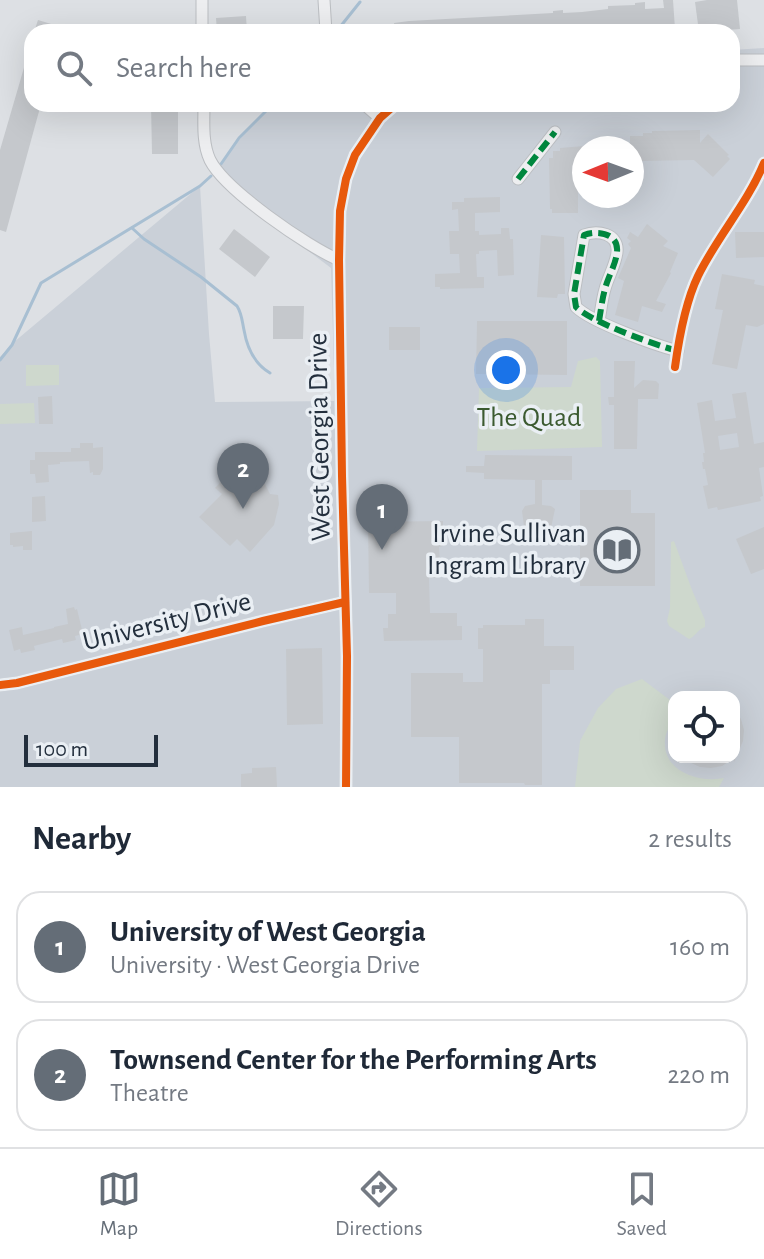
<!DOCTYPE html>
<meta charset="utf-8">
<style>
body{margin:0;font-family:"Alegreya Sans",sans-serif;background:#f2f2f3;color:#1f2937}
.controls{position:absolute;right:24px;bottom:24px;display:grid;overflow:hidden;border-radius:16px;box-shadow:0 8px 32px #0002}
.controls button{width:72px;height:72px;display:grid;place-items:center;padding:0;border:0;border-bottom:2px solid #e0e1e3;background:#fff;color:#1f2937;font:40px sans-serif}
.compass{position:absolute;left:572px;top:136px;width:72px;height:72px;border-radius:50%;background:#fff;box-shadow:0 8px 32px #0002;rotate:269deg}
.scale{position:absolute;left:24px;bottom:20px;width:134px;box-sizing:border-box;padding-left:8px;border:4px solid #232f3d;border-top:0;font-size:22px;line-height:28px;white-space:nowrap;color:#232f3d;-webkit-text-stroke:6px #eaeff4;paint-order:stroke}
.you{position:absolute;left:506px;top:370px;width:28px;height:28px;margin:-20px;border:6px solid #fff;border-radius:50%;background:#1a73e8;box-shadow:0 0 0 12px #1a73e833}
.badge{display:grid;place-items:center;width:52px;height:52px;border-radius:50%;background:#646d77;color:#fff;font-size:26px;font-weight:700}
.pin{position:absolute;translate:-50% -66px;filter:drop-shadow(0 2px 4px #0008)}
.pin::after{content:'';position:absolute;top:42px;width:28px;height:24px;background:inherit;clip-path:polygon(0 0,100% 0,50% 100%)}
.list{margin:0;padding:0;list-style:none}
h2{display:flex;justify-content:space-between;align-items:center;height:104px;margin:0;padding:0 32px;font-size:34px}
h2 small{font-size:26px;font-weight:400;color:#747a83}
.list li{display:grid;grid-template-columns:52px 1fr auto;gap:24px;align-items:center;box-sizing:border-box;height:112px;margin:0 16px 16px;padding:0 16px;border:2px solid #e0e1e3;border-radius:24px}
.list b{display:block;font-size:30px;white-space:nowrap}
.list p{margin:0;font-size:26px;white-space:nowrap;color:#747a83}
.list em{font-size:26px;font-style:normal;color:#747a83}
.icon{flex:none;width:44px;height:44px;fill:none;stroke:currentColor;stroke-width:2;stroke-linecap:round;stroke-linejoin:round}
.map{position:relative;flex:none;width:764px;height:787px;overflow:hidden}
.search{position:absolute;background:#fff;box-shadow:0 8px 32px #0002;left:24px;right:24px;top:24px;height:88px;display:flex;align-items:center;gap:20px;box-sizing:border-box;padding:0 28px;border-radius:24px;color:#747a83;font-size:30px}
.sheet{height:360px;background:#fff}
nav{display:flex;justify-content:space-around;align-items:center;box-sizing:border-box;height:112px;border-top:2px solid #e0e1e3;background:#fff;font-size:22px;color:#747a83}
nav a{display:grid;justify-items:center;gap:4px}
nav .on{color:#646d77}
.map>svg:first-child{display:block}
.built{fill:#cad0d8;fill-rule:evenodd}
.green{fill:#ced8cd}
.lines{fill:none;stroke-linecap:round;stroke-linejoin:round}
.stream{stroke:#a8bfd2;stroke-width:3}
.building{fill:#c5c8cc;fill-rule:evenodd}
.minor-casing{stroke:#bbbec2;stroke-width:13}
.minor{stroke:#edeef0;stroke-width:11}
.quiet{stroke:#00873e;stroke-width:6;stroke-dasharray:12 6;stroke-linecap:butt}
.cycleway-casing{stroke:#eaeff4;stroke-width:13}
.cycleway{stroke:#e8590c;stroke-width:8}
.labels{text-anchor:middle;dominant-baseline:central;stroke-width:7;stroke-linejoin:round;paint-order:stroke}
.park-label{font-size:28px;fill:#3b5a30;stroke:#eaeff4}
.street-label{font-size:28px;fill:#232f3d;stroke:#eaeff4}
.poi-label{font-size:28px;fill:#232f3d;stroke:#eaeff4;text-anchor:end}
</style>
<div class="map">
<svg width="764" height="787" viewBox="0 0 764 787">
<rect width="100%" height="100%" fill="#dde0e4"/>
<!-- built -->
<path class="built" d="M764,48V787H0V357L14,342L200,186L209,334L215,402L335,401L331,268L257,212L216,169L231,149L260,117L275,104H732V50ZM584,148H632V196H584ZM674,697H734V757H674Z"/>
<!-- green -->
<g class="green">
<path d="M596,357L600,361L602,447L477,451L479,388L571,387L578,361Z"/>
<path d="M26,365H59V385L26,386Z"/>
<path d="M34,403L35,423L0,424V404Z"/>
<path d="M674,541L692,590L705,620V627C697,630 695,637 689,639L669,626L667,621L670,608L671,542Z"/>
<path d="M642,679L674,703C674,707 675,712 674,716C672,724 666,730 665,739C662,772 699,783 724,778L719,787H575L580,741L598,708L616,689Z"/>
</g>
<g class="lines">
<!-- stream -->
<g class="stream">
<path d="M336,32L360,2"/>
<path d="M221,164L239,138L273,104"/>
<path d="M132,228L144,239L201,277L237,306C242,314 242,321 244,330C247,348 255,364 270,373"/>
<path d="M0,360L12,345L41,283L200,186L211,176"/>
</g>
</g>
<!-- building -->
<g class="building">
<path d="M663,0H673L675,29H659L660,32H395L394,23L409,21L553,13V11L563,10V13L582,12L608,9V6L635,5V3L645,2V9L664,8Z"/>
<path d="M707,0H737L740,29L699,32L695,2Z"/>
<path d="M246,16L247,31L217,32L216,18Z"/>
<path d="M38,20L71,30L70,32H34Z"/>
<path d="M30,47H32V104H41L6,232L0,230V150Z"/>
<path d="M151,104H178V154H152Z"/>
<path d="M700,130V143L708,134L729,155L727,156L730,159L713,177L694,160L642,161V176H632V148H630V136H643V133H652V131Z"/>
<path d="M584,146V176L578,177V213H552V209H550L549,158H553V151H560V148Z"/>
<path d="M500,197V212L475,213V231H479V235L501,234V228H509L510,239H513L514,275L498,276L497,250L479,251V254H476L477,277H484V288L440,289V287H435V274L460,273L459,254H450L449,231H459L458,209L452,210V202H464V198Z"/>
<path d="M647,224L668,241L663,246L678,253L670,272L671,273L656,301L666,304L662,312L642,306L638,322L615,315L624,281L618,278L631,248L628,244L631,241L627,238L630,232L638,237Z"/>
<path d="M234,229L270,257L255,277L219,249Z"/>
<path d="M735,232H764V257L736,258Z"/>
<path d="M541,235L564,237L565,294H558L557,298L537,297Z"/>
<path d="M722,274L755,280L754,284L764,286V324L757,327L746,325L737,369L712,364L723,310L715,309Z"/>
<path d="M273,306H304L303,339H273Z"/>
<path d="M477,321H567V375L476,374Z"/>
<rect x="389" y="327" width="31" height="23"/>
<path d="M614,361H635L634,388L643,380L656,381L659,384L658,399H638L637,449H614V405H609L608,397H614Z"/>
<path d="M746,392L754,444L764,442V467L759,468L763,496L760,497L761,501L718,510L717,507L708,509L703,486L708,485L705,469H703L702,462H704L703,453H705L697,403L712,400L715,421L736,418L732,394ZM737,433L739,447L720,450L718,436Z"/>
<path d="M52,396L53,424H39L38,397Z"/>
<path d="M80,443H93V448L103,447V469L100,475H93V472L90,473L89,461L60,462V464L48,465L49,482L36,483L35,474H30V460H35V452H71V448H80Z"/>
<path d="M485,455L572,456V480H542V505L551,506L555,509L551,528L542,529V534H534V529H528L524,526L522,511L525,506L535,504V480L484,479V473L466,472V466H484Z"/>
<path d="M239,463L255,479L258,477L265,484L270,494L278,495L279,504L274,525L250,552L237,539L230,546L199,517L222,494L215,488Z"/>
<path d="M580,490H631V513H655V586H580Z"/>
<path d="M45,496L46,521L32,522V497Z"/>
<path d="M443,521V546L439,547L440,562H435L436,578H429L430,613H457V626H462V640L384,641L383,628H388V614H396V593H369L368,522Z"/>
<path d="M764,527V569L751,574L736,539Z"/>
<path d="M32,531V550H23V546L13,547V545H10V533Z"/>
<path d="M74,607L75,610L77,609L83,634L75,636L76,640L63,643L62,639L34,646L35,650L21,653L20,649L14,651L9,630L22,627L23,635L54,628V627L68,624L66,609Z"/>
<path d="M525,619H544V646H574V670H550V684H542V785H525L524,783H459V737H411V673H463V682H483V649H478V628H483V625H525Z"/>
<path d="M322,648L323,724L287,725L286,649Z"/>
<path d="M734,709L741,719L744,730L743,741L734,762V758L722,766L711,768L700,767L678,757H734Z"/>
<path d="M276,767L277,787H241V774L252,773V768Z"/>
</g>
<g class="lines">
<!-- minor casing -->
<g class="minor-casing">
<g id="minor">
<path d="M202,0V32"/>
<path d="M324,0L326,32"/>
<path d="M732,60H764"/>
<path d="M204,104C204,122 202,143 210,160C225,190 308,247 339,260"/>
<path d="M364,104L380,118"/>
<path d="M518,179L555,132"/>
<path d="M599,321C601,310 602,299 605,289C608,277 616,264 617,252C619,233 597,230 584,235L574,294L576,307C591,322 655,345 678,351"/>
<path d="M675,367C679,338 685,303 698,276C717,237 747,204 764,163"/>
<path d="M0,685L17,683L263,621L345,602"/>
<path d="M346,787L347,656L342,476L339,260L340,211L346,179L355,155L380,118L396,104"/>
</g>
</g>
<!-- minor -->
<use href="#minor" class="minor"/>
<!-- quiet -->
<g class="quiet">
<path d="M518,179L555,132"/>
<path d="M599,321C601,310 602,299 605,289C608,277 616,264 617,252C619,233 597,230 584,235L574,294L576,307C591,322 655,345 678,351"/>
</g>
<!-- cycleway casing -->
<g class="cycleway-casing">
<g id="cycleway">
<path d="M675,367C679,338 685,303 698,276C717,237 747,204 764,163"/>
<path d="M0,685L17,683L263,621L345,602"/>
<path d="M346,787L347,656L342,476L339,260L340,211L346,179L355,155L380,118L396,104"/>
</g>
</g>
<!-- cycleway -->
<use href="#cycleway" class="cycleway"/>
</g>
<!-- icons -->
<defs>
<g id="library-ring" transform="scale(2.3)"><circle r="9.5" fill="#eaeff4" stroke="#646d77" stroke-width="1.5"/><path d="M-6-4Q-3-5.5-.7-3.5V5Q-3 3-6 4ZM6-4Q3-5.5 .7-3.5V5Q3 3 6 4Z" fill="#646d77"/></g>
</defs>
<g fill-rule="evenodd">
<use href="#library-ring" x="617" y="550"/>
</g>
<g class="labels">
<!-- park labels -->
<g class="park-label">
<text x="529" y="418">The Quad</text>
</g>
<!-- street labels -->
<g class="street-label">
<text transform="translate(320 437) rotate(-91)">West Georgia Drive</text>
<text transform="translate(167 622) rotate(-14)">University Drive</text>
</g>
<!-- poi labels -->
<g class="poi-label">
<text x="586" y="534">Irvine Sullivan<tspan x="586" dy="32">Ingram Library</tspan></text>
</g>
</g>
</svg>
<div class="controls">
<button><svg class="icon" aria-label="locate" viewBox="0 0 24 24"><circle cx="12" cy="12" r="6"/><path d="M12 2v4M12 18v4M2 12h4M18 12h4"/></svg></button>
</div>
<svg class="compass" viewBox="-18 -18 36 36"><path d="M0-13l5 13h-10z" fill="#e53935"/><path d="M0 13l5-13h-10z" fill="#747a83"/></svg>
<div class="scale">100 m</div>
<div class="you"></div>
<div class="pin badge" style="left:382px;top:550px">1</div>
<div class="pin badge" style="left:243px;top:509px">2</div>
<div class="search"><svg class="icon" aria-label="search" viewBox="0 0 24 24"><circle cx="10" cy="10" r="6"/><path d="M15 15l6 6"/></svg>Search here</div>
</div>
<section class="sheet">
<h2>Nearby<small>2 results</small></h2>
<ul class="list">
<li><span class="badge">1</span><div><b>University of West Georgia</b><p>University · West Georgia Drive</p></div><em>160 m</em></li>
<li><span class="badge">2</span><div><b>Townsend Center for the Performing Arts</b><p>Theatre</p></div><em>220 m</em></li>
</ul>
</section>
<nav>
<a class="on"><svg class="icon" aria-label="map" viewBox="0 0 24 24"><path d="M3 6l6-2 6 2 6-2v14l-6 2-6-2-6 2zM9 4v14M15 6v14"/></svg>Map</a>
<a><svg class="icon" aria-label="directions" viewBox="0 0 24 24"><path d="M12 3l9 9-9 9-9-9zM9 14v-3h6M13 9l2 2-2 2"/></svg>Directions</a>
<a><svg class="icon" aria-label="saved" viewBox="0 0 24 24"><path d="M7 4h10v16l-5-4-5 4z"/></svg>Saved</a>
</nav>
